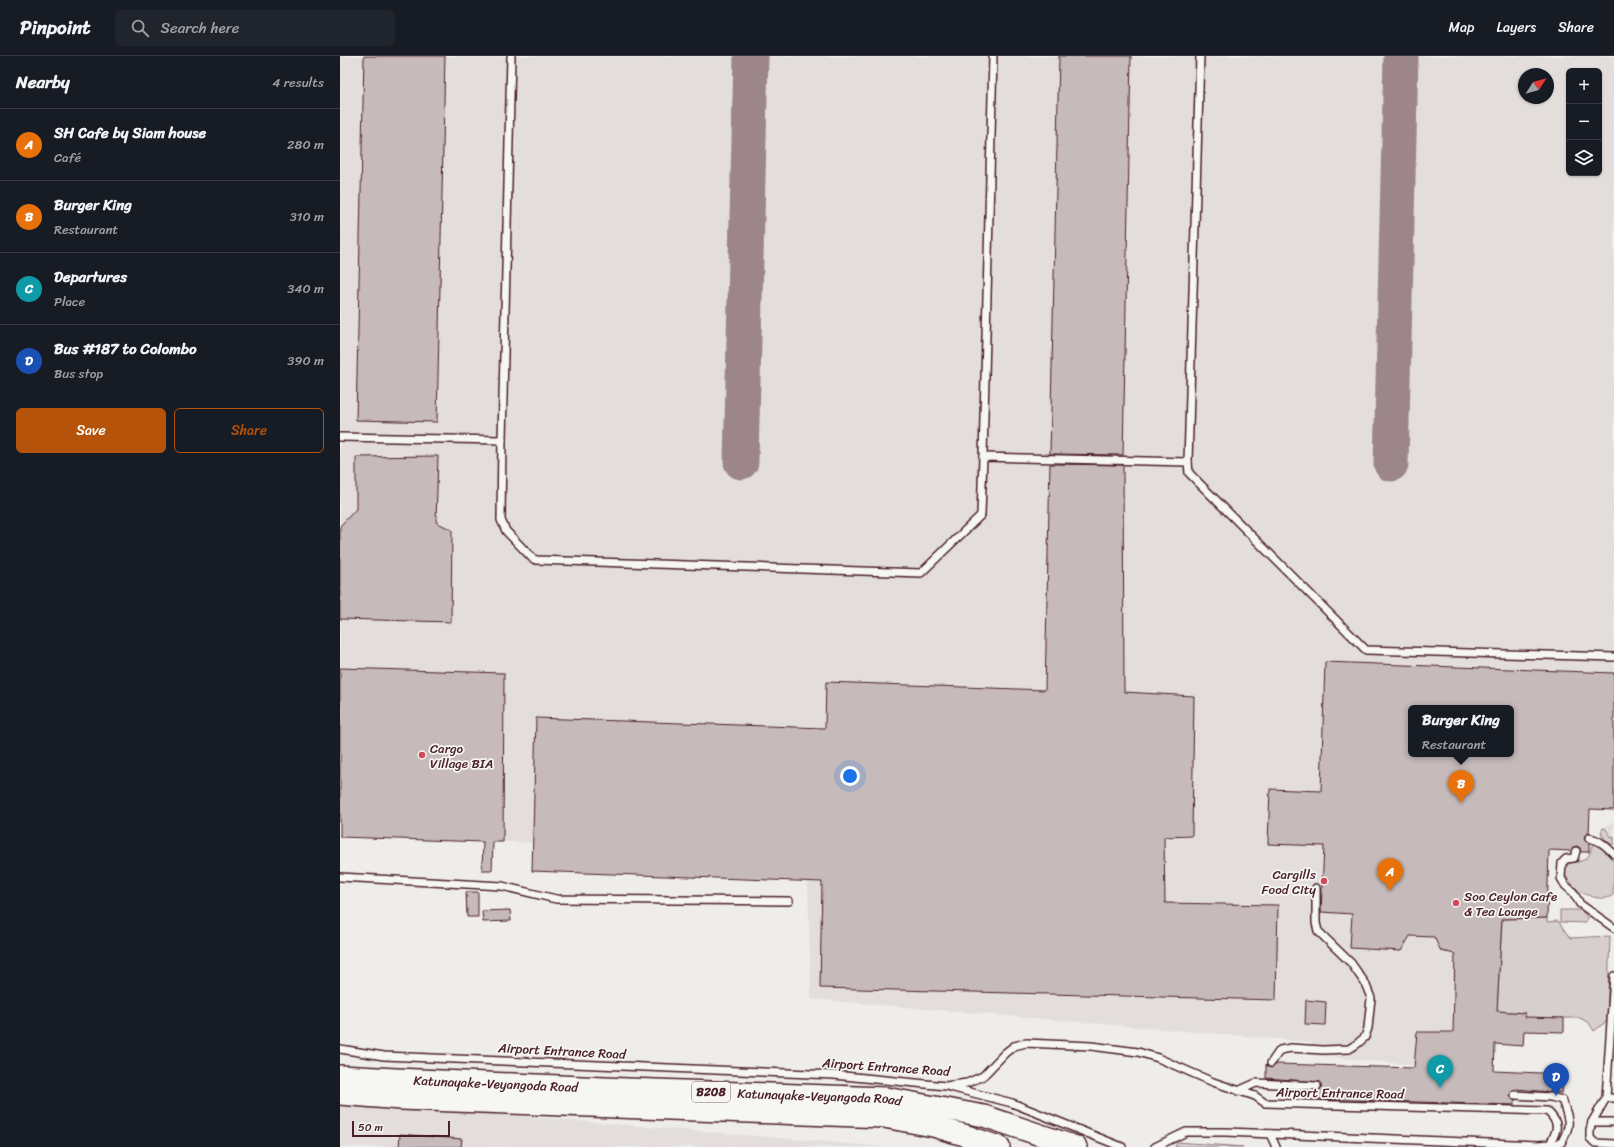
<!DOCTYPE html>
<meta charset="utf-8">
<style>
body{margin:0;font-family:Sriracha,sans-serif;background:#20242c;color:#f1f3f6}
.controls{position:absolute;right:12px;top:12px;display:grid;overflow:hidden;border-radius:6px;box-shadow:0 1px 3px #0004}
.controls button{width:36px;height:36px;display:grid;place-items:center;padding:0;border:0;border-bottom:1px solid #363941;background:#171b24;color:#f1f3f6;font:20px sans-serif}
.compass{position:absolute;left:1178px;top:12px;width:36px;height:36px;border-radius:50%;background:#171b24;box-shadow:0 1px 3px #0004;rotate:54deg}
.scale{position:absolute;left:12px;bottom:10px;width:98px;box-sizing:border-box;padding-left:4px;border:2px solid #4a1f2b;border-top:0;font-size:11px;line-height:14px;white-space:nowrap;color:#4a1f2b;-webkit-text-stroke:3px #f6f6f2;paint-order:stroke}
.you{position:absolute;left:510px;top:720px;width:14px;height:14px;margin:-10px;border:3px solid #fff;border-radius:50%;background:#1a73e8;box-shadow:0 0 0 6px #1a73e833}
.badge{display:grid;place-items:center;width:26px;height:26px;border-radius:50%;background:#b45309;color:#fff;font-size:13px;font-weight:700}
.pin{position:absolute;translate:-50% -33px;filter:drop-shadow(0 1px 2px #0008)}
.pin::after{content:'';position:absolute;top:21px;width:14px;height:12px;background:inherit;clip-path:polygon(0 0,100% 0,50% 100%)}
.popup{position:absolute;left:1068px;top:649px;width:106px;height:52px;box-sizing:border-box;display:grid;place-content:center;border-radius:6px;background:#171b24;filter:drop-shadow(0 1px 3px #0005);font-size:13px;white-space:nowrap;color:#9ea1a6}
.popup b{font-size:15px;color:#f1f3f6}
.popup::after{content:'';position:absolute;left:50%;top:100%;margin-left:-8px;border:8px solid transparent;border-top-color:#171b24}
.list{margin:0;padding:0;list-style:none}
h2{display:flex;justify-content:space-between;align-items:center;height:52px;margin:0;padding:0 16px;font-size:17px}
h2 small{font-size:13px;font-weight:400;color:#9ea1a6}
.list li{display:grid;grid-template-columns:26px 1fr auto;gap:12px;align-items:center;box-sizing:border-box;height:72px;padding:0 16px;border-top:1px solid #363941}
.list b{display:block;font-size:15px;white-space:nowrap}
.list p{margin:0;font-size:13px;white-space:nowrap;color:#9ea1a6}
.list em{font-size:13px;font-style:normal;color:#9ea1a6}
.actions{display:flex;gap:8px;padding:12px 16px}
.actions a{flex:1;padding:9px 0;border:1px solid #b45309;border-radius:6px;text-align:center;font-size:14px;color:#b45309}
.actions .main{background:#b45309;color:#fff}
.icon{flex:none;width:22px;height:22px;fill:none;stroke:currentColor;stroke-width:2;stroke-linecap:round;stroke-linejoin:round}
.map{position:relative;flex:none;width:1274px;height:1091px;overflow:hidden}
header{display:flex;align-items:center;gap:24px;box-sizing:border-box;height:56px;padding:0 20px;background:#171b24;border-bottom:1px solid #363941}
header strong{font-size:19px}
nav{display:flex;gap:22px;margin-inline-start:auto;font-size:14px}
.search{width:280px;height:36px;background:#20242c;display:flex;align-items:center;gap:10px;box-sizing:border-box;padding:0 14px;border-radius:6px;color:#9ea1a6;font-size:15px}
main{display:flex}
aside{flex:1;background:#171b24}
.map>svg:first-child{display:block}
.built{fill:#e3dedc;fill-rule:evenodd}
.green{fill:#d7cfce;stroke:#90777c}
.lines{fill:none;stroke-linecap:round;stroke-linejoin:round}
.taxiway{stroke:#9c868a;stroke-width:35}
.building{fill:#c6babb;stroke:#4a1f2b;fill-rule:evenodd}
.service-casing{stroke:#4a1f2b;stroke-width:10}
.primary-casing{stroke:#4a1f2b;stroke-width:24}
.service{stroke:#f6f6f2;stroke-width:7}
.primary{stroke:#f6f6f2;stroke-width:21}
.poi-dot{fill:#d1495b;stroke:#f6f6f2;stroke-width:1.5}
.labels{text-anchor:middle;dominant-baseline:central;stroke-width:3.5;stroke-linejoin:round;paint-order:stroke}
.shield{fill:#f6f6f2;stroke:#7e6067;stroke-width:1}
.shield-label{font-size:12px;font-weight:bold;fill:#4a1f2b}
.poi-label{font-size:13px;fill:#4a1f2b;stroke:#f6f6f2;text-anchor:start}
.street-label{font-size:13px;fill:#4a1f2b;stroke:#f6f6f2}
</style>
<header>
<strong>Pinpoint</strong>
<div class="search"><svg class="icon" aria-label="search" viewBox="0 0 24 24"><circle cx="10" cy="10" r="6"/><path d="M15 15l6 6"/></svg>Search here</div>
<nav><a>Map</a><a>Layers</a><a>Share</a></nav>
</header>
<main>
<aside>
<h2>Nearby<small>4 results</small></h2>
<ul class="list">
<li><span class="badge" style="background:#e8710a">A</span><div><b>SH Cafe by Siam house</b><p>Café</p></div><em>280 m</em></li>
<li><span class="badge" style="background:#e8710a">B</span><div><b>Burger King</b><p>Restaurant</p></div><em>310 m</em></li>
<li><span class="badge" style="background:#0f9aa8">C</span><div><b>Departures</b><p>Place</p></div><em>340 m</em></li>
<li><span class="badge" style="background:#1a4fb4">D</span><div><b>Bus #187 to Colombo</b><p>Bus stop</p></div><em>390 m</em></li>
</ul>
<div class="actions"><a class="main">Save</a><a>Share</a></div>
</aside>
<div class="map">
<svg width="1274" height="1091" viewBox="0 0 1274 1091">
<rect width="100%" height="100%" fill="#efedea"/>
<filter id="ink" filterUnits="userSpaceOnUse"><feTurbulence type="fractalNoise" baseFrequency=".025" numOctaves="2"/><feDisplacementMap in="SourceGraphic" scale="8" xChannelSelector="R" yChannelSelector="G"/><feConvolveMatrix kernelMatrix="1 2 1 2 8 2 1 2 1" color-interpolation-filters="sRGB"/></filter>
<g filter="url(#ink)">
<!-- built -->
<g class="built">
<path d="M0,0H1274V754L1250,753L1249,796L1209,794L1207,862L1158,955L1185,957L1183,990L1156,988L1154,1015L1074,1012V1009L969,999L971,986L471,943L468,825L192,815V787L0,781ZM1229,15H1259V117H1229ZM1184,18H1208V42H1184ZM1071,652H1171V698H1071Z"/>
<path d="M1274,765V781L1273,783L1264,772Z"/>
<path d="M0,1045L547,1091H0Z"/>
</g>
<!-- green -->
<g class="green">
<path d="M1263,772H1265L1272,782L1274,781V788C1268,789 1263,781 1261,776Z"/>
<path d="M1255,786L1259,788L1274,806L1273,839C1264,846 1248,840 1239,835C1234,831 1229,823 1224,818L1225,813L1229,807C1236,806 1247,806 1250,797C1251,794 1251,791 1253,787Z"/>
<path d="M1220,854H1241L1247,861L1246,867L1220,866Z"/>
<path d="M1207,862V866L1218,865L1230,882L1270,880L1267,965L1254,975L1249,967L1240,962H1185V957L1157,955L1162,863Z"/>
<path d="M837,1086L903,1091H835Z"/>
</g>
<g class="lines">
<!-- taxiway -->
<g class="taxiway">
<path d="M401,406L411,0"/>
<path d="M1051,408L1061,0"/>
</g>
</g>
<!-- building -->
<g class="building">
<path d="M24,0H105L97,366L16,364Z"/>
<path d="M719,0H791L783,399L710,398Z"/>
<path d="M98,400L96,466L112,474L111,566L0,563V470L16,453V401Z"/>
<path d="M710,408L783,409L784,636L854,640L852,780L824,781L825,847L938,849L936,944L480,932L482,826L192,815L196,662L485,672L486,626L705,634Z"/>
<path d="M985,606L1274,617V754L1250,753L1249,777L1246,778L1244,781L1245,785L1249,787V796H1241L1240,792L1237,790L1233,791L1231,795L1209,794L1207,862L1162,863L1157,955L1185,957V961L1224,962V976L1184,975L1183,990L1155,988L1154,1015L1224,1018L1222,1037L1176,1033L1170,1038L1171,1042L1175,1044V1049L977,1043V1035L982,1031L979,1026L926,1022V1008L928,1011L931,1012L937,1008L1074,1012L1077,976H1113L1115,898L1101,895L1094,881L1070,880L1061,895L1010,892L1012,858L981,856L984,790L928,788L930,733L981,735ZM1071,652H1171V698H1071Z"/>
<path d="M0,612L164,617L163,786H153L152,814H142L143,786L0,781Z"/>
<path d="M126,836H138V861H127Z"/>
<path d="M170,854L171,865L143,866L142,855Z"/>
<path d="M966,944L986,946L985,969L965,968Z"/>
<path d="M60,1078L122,1083L121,1091H59Z"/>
</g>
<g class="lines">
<!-- service casing -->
<g class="service-casing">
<g id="service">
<path d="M0,381L162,384L161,464L166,475L192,502L196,504L581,517L641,459L643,401L848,406L849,417L1026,594L1274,601"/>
<path d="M162,384L171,0"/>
<path d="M643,401L653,0"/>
<path d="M848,406L860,0"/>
<path d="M1249,782C1260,784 1266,790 1274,798"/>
<path d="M1236,795L1234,802L1226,803L1222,807L1221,822L1225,829L1233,836L1240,848L1274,872"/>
<path d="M0,821L162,830L216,843L449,845"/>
<path d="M1274,920L1266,1042L1252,1066L1250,1074V1082L1255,1087L1274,1088"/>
<path d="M0,993L44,1000L494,1019L606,1030L627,1027L643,1020L665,997L674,990L686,987L751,990L798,996L818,1002L873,1026L915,1040L925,1047L1207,1055C1220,1067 1218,1073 1210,1088L1198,1089L886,1076H846L815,1091"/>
<path d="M931,1007L940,994L951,992L983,994L1009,993L1017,988L1025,981L1028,972L1031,942L1025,927L1011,907L978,875L976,867V832"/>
<path d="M610,1031L672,1047L782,1091"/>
<path d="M898,1035L916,1027L977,1030"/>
<path d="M1175,1039L1211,1041L1222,1044C1229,1063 1232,1069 1221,1087L1210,1088"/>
<path d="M1266,1042H1274"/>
<path d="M1252,1066H1274"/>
<path d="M930,1078L936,1091"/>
</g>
</g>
<!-- primary casing -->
<g class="primary-casing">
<g id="primary">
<path id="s1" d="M0,1020L56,1023L287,1033L546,1042L644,1060L736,1091"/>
<path d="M0,1038L61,1043L544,1061L593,1070L624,1079L659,1091"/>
</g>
</g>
<!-- service -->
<use href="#service" class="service"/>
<!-- primary -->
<use href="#primary" class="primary"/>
</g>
</g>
<!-- markers -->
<g class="poi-dot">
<circle cx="82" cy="699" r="4"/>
<circle cx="984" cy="825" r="4"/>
<circle cx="1116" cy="847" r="4"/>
</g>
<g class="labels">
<!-- shield labels -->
<rect class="shield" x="352" y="1026" width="38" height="20" rx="3"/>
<g class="shield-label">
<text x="371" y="1036">B208</text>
</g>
<!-- poi labels -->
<g class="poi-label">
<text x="90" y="692">Cargo<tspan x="90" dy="15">Village BIA</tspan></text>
<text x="976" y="818" text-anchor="end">Cargills<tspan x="976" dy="15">Food City</tspan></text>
<text x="1124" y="840">Soo Ceylon Cafe<tspan x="1124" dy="15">&amp; Tea Lounge</tspan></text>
</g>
<!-- street labels -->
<g class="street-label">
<text transform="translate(222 995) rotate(3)">Airport Entrance Road</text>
<text transform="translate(546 1011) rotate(4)">Airport Entrance Road</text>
<text stroke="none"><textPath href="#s1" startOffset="156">Katunayake-Veyangoda Road</textPath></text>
<text transform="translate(1000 1037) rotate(1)">Airport Entrance Road</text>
<text stroke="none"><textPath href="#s1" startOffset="480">Katunayake-Veyangoda Road</textPath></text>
</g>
</g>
</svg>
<div class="controls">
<button>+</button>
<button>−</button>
<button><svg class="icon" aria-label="layers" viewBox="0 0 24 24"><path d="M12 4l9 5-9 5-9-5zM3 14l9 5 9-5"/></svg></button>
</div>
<svg class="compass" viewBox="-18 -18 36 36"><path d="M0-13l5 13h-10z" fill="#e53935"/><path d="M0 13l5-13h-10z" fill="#9ea1a6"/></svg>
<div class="scale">50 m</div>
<div class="you"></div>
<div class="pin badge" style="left:1050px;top:835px;background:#e8710a">A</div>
<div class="pin badge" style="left:1121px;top:747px;background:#e8710a">B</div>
<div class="popup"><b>Burger King</b>Restaurant</div>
<div class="pin badge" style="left:1100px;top:1032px;background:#0f9aa8">C</div>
<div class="pin badge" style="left:1216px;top:1040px;background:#1a4fb4">D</div>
</div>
</main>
